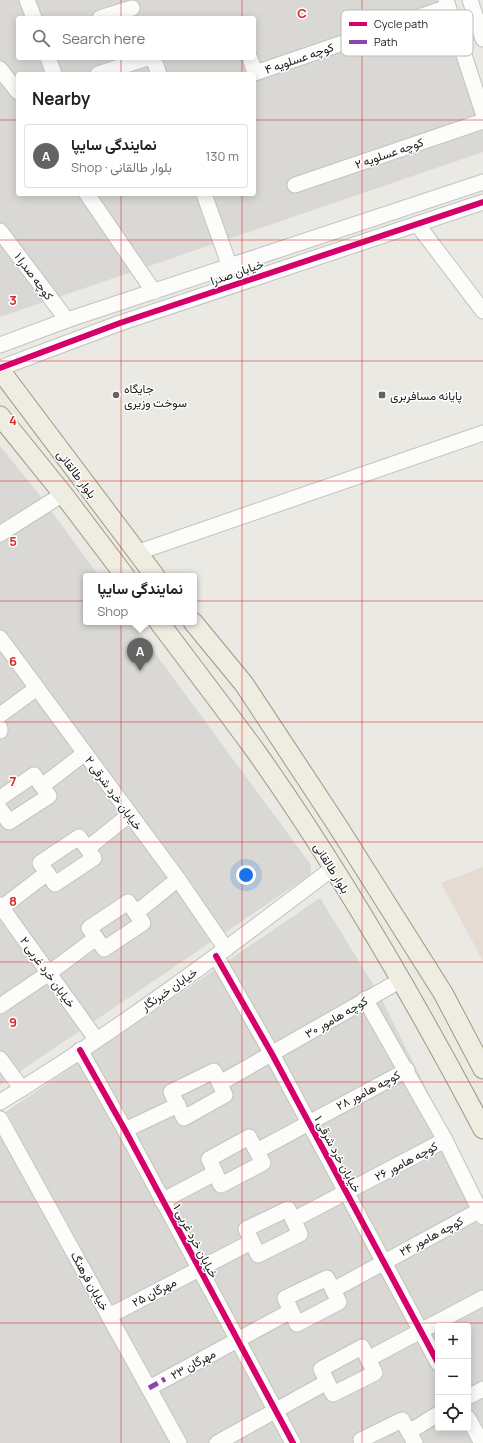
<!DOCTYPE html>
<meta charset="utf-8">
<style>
body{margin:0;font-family:Manrope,Vazirmatn,sans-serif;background:#f6f6f6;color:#222}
.controls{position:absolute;right:12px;bottom:12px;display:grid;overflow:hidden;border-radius:4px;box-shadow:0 2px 10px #0003}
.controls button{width:36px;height:36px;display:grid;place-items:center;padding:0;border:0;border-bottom:1px solid #e0e0e0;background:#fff;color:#222;font:20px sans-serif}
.you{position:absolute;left:246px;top:875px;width:14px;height:14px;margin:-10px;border:3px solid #fff;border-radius:50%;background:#1a73e8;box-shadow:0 0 0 6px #1a73e833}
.badge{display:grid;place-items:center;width:26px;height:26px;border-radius:50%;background:#636361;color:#fff;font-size:13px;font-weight:700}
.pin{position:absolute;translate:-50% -33px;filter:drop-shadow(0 1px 2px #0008)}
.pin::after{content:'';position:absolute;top:21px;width:14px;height:12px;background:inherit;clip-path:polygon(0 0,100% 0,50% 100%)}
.popup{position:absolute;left:83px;top:573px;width:114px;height:52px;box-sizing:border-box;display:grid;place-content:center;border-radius:4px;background:#fff;filter:drop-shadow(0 1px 3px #0005);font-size:13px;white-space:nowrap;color:#767676}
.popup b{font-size:15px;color:#222}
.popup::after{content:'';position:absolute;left:50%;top:100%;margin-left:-8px;border:8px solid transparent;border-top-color:#fff}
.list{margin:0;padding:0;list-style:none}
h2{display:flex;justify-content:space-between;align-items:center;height:52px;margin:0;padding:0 16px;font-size:17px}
h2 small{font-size:13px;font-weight:400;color:#767676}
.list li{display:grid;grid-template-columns:26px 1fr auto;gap:12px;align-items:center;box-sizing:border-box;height:64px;margin:0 8px 8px;padding:0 8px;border:1px solid #e0e0e0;border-radius:4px}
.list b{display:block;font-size:15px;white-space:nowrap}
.list p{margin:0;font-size:13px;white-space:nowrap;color:#767676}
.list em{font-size:13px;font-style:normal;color:#767676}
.icon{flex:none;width:22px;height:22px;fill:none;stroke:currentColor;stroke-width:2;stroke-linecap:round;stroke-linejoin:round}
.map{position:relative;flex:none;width:483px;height:1443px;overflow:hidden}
.search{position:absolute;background:#fff;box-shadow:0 2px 10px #0003;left:16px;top:16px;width:240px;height:44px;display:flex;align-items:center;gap:10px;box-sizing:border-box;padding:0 14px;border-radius:4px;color:#767676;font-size:15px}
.panel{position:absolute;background:#fff;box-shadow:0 2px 10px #0003;left:16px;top:72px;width:240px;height:124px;border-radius:4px}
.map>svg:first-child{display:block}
.residential{fill:#d9d8d5;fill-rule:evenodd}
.military{fill:#e5dbd2}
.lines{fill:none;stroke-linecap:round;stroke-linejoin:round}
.minor-casing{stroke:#c2c2bf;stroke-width:17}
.major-casing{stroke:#9f9980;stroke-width:21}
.minor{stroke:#fcfcfb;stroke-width:15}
.major{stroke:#efece2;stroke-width:19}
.quiet{stroke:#8e44ad;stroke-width:5;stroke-dasharray:10 5;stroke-linecap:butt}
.cycleway-casing{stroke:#fff;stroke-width:8}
.cycleway{stroke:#d6006c;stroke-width:6}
.grid{fill:none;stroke:#d62828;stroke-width:1;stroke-opacity:0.55}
.poi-dot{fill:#636361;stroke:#fff;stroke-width:1.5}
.labels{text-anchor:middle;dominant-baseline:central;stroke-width:3;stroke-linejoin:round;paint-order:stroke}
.street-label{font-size:12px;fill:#1b1b1b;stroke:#fff}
.poi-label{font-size:12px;fill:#1b1b1b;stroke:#fff;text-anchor:start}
.key{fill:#fff;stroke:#bbb;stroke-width:1}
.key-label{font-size:11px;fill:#1b1b1b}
.grid-label{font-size:13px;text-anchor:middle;font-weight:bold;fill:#d62828;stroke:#fff;stroke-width:3;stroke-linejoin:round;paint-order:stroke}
</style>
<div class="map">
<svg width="483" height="1443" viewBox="0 0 483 1443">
<rect width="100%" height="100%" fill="#eae9e3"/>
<!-- residential -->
<g class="residential">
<path d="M0,0H439L483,130V152L0,317ZM18,18H254V58H18ZM18,74H254V194H18Z"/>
<path d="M0,446L38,493L99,576H86V622H132L311,865L310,875L0,1085Z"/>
<path d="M320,898L379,994L483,1202V1443H0V1116ZM438,1326H468V1428H438Z"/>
</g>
<!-- military -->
<path class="military" d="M483,867V961L441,883Z"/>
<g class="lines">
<!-- minor casing -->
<g class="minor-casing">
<g id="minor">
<path d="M27,0L34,18"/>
<path d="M446,0L483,113"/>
<path d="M470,0L483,39"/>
<path d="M100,18L132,8"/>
<path d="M48,58L54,74"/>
<path d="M153,58L159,74"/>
<path d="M250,58L255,73L448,7"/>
<path d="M0,69L18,92"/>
<path d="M98,74L147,58"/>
<path d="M295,185L483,121"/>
<path d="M87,194L154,292"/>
<path d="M204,194L230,267"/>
<path d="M417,224L483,311"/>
<path d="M0,231L67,320"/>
<path d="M0,345L67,320L483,182"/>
<path d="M0,368L120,323L483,202"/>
<path d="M0,534L63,494"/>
<path d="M136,553L483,433"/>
<path d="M0,638L178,879L226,949"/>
<path d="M0,715L37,688"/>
<path d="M0,728V731"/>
<path d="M42,786L85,753"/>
<path d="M0,798L34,775L49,796L9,822L0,809"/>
<path d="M79,837L94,858L55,884L40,863Z"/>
<path d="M88,848L129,815"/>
<path d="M128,902L143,923L104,949L89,928Z"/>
<path d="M0,905L96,1039"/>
<path d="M0,909L47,873"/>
<path d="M136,913L178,879"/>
<path d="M216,956L272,1054L438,1363"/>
<path d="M365,999L445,1140L483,1217"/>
<path d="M0,1006L49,973L96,938"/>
<path d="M80,1050L125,1130L293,1443"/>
<path d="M0,1059L22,1089"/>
<path d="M214,1071L225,1095L184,1118L171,1092Z"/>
<path d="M220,1083L401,980"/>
<path d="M0,1102C116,1032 225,950 333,868"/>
<path d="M0,1119L179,1443"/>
<path d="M125,1130L178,1105"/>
<path d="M249,1137L263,1163L221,1185L209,1159Z"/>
<path d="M257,1151L407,1070"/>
<path d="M162,1201L215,1173"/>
<path d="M288,1209L300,1234L258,1255L246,1229Z"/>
<path d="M293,1220L445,1140"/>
<path d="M327,1278L339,1302L297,1324L285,1298Z"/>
<path d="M333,1290L480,1210"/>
<path d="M109,1316L251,1242"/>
<path d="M362,1347L375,1373L333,1394L321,1369Z"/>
<path d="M368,1359L483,1298"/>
<path d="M149,1388L291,1311"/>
<path d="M468,1397L483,1389"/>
<path d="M468,1418L482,1443"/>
<path d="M409,1432L438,1414"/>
<path d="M217,1443L327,1382"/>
<path d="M362,1443L361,1440L402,1420L415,1443"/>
</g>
</g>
<!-- major casing -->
<g class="major-casing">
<g id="major">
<path d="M0,370L155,576"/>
<path d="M0,416L63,494L125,576"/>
<path d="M159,622C192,666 225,709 257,753C341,872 415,1000 483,1129"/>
<path d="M193,622L244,684L337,825L443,993L483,1069"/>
</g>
</g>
<!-- minor -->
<use href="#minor" class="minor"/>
<!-- major -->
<use href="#major" class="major"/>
<!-- quiet -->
<path class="quiet" d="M149,1388L165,1379"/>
<!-- cycleway casing -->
<g class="cycleway-casing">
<g id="cycleway">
<path d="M0,368L120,323L483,202"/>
<path d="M216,956L272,1054L438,1363"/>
<path d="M80,1050L125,1130L293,1443"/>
</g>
</g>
<!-- cycleway -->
<use href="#cycleway" class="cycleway"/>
</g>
<!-- grid -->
<path class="grid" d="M121,0V18M242,0V18M362,0V1443M121,58V74M242,58V74M0,120H18M254,120H483M121,194V1443M242,194V1443M0,240H483M0,361H483M0,481H483M0,601H483M0,722H483M0,842H483M0,962H483M0,1082H483M0,1202H483M0,1323H483"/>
<!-- markers -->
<g class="poi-dot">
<circle cx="116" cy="395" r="4"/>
<rect x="378" y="391" width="8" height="8" rx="2"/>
</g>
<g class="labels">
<!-- street labels -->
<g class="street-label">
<text transform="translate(299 58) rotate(-19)">کوچه عسلویه ۴</text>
<text transform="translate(389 153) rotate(-19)">کوچه عسلویه ۲</text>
<text transform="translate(237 272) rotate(-19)">خیابان صدرا</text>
<text transform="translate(34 276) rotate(53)">کوچه صدرا ۱</text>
<text transform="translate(77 474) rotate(53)">بلوار طالقانی</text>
<text transform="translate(114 793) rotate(54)">خیابان خرد شرقی ۲</text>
<text transform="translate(332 868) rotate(58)">بلوار طالقانی</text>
<text transform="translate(48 972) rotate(54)">خیابان خرد غربی ۲</text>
<text transform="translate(169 989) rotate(-35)">خیابان خبرنگار</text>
<text transform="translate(336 1017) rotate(-30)">کوچه هامور ۳۰</text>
<text transform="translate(368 1090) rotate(-28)">کوچه هامور ۲۸</text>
<text transform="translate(338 1154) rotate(62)">خیابان خرد شرقی ۱</text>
<text transform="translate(406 1161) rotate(-28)">کوچه هامور ۲۶</text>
<text transform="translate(431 1236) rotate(-28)">کوچه هامور ۲۴</text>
<text transform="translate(196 1241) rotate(62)">خیابان خرد غربی ۱</text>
<text transform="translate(90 1281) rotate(61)">خیابان فرهنگ</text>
<text transform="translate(154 1292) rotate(-28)">مهرگان ۲۵</text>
<text transform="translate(193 1364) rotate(-29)">مهرگان ۲۳</text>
</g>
<!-- poi labels -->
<g class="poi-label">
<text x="124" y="388">جایگاه<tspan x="124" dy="14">سوخت وزیری</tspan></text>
<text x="390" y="395">پایانه مسافربری</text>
</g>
</g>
<!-- legend -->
<rect x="341" y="10" width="132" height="46" rx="6" class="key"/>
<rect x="349" y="22" width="18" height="4" fill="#d6006c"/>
<rect x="349" y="40" width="18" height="4" fill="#8e44ad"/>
<g class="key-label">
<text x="374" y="28">Cycle path</text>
<text x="374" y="46">Path</text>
</g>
<g class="grid-label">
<text x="302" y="18">C</text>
<text x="13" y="305">3</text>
<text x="13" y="425">4</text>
<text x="13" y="546">5</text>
<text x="13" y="666">6</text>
<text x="13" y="786">7</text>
<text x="13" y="906">8</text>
<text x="13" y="1027">9</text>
</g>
</svg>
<div class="controls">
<button>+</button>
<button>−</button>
<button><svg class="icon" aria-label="locate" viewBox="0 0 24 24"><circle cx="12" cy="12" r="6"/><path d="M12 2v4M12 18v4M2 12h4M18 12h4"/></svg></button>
</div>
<div class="you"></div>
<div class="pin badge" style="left:140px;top:671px">A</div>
<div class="popup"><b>نمایندگی سایپا</b>Shop</div>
<div class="search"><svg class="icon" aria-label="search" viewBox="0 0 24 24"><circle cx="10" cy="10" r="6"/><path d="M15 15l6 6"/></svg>Search here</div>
<section class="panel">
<h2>Nearby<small></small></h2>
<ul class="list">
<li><span class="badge">A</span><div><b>نمایندگی سایپا</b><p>Shop · بلوار طالقانی</p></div><em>130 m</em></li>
</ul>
</section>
</div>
